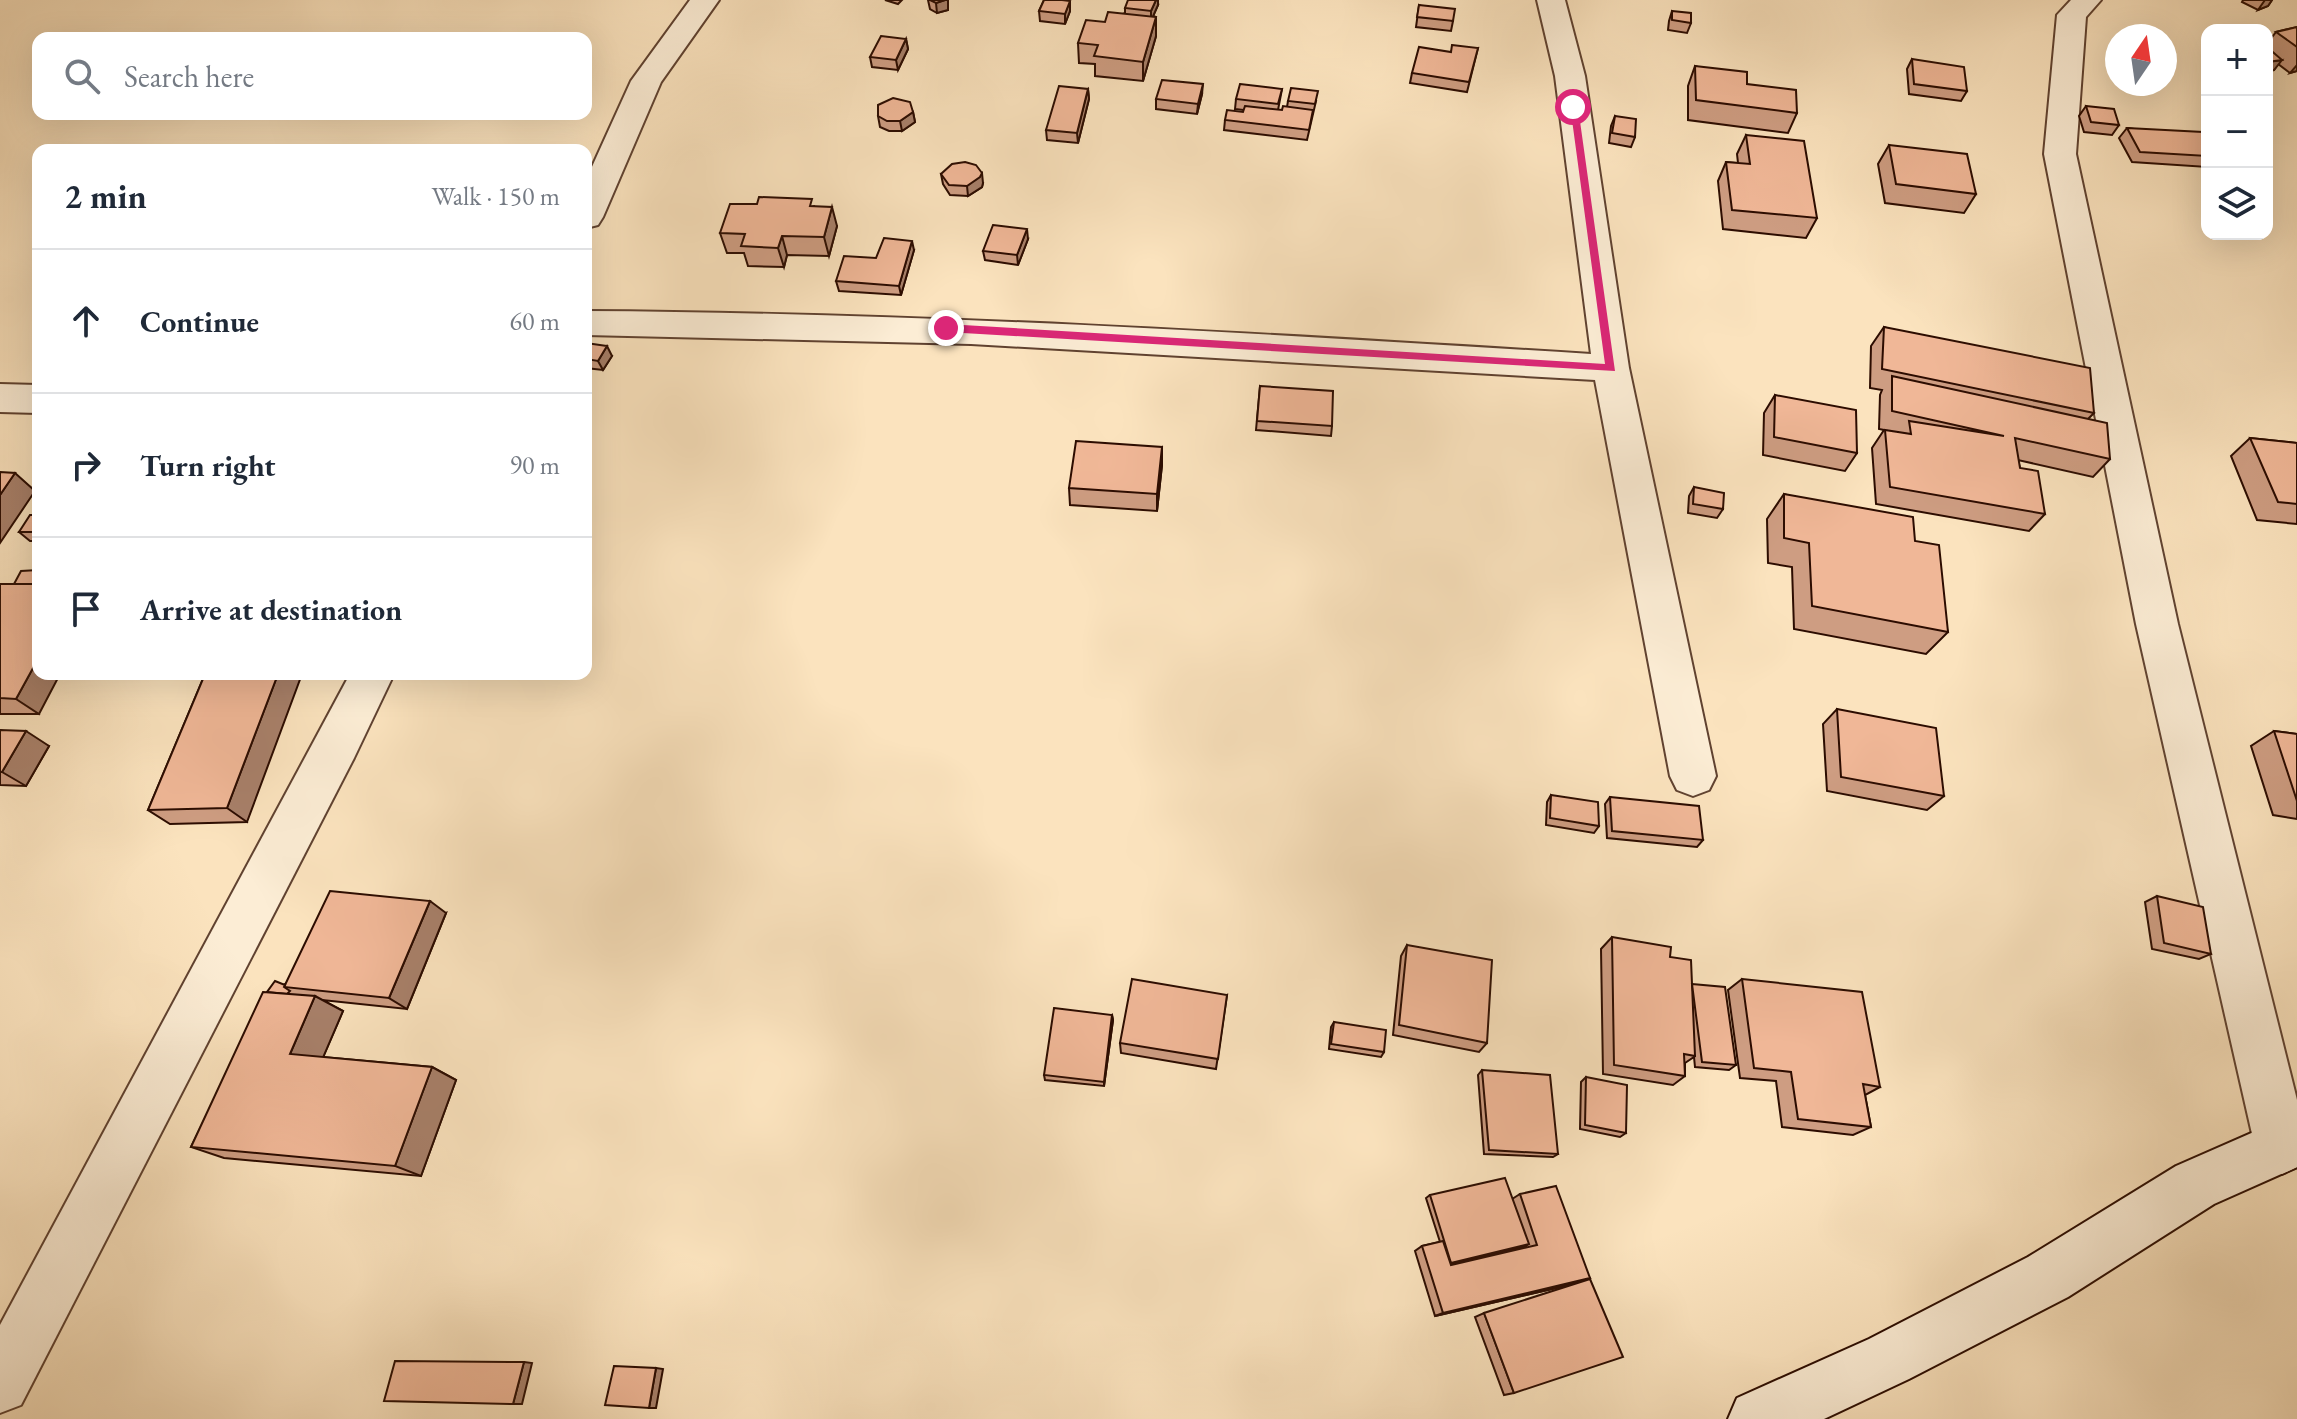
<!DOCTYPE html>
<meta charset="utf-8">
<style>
body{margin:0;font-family:"EB Garamond",serif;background:#f2f2f3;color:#1f2937}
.controls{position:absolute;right:24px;top:24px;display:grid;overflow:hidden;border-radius:16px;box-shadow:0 8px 32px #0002}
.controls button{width:72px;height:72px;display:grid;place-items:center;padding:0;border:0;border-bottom:2px solid #e0e1e3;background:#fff;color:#1f2937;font:40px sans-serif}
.compass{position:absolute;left:2105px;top:24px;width:72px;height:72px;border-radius:50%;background:#fff;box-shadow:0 8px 32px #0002;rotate:13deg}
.stop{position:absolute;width:24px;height:24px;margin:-18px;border:6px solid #db2777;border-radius:50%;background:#fff}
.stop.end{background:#db2777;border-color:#fff;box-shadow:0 2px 8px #0008}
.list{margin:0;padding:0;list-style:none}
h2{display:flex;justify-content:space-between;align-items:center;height:104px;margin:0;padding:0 32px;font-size:34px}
h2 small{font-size:26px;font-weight:400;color:#747a83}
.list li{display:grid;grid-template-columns:52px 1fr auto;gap:24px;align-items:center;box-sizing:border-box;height:144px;padding:0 32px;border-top:2px solid #e0e1e3}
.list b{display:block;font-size:30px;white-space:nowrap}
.list em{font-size:26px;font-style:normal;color:#747a83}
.icon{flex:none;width:44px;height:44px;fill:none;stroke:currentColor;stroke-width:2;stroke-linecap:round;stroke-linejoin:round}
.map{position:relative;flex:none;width:2297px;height:1419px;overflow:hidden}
.search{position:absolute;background:#fff;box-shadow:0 8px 32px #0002;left:32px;top:32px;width:560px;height:88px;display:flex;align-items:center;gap:20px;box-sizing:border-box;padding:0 28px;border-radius:16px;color:#747a83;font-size:30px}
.panel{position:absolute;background:#fff;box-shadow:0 8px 32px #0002;left:32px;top:144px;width:560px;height:536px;border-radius:16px}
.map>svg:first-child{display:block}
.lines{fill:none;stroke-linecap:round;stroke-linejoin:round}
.street-casing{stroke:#604230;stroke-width:4}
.secondary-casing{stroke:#2c0c00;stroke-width:4}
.street{fill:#fcedd5;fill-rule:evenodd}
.secondary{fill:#fcedd5;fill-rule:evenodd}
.wall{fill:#ce9d82;stroke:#2c0c00;stroke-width:2;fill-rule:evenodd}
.shaded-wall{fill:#a8806a;stroke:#2c0c00;stroke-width:2}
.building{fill:#f0b797;stroke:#2c0c00;stroke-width:2}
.route{fill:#db2777}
</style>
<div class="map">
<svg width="2297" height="1419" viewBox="0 0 2297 1419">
<rect width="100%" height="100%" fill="#fbe3be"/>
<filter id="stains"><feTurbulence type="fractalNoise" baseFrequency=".0025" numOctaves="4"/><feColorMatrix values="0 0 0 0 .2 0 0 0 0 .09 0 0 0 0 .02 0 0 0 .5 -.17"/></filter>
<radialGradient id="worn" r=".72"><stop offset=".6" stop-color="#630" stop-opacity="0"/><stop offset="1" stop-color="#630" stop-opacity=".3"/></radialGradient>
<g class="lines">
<!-- street casing -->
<g class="street-casing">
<g id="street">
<path d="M690,0H719L661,82L603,217L598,225L586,228V180L631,81Z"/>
<path d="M1537,0H1565L1585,76L1629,368L1716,776L1709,790L1693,796L1677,790L1670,776L1595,380L971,344L586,335V311C922,313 1256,333 1591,354L1555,76Z"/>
<path d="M2071,0H2101L2086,17L2076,154L2178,624L2297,1100V1167L2282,1174L2263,1166L2255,1147L2136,624L2044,154L2057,15Z"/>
<path d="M0,384L38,385V413L0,412Z"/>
<path d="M350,674H394L354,758L21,1405L0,1413V1325Z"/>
</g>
</g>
<!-- secondary casing -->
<g class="secondary-casing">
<path id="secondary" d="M2297,1113V1167L2214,1204L2068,1297L1909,1379L1824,1419H1728L1737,1398L1869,1339L2028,1257L2176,1166Z"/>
</g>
<!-- street -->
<use href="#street" class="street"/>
<!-- secondary -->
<use href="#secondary" class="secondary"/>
</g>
<!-- wall -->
<g class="wall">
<path d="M885,0H902L898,4Z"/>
<path d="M928,0H948V10L937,13L930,9Z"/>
<path d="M1044,0H1069L1070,11L1065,24L1040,21L1039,11Z"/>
<path d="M2243,0H2272L2268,6L2258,10L2242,2Z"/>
<path d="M1158,5L1153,16L1156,17V36L1143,81L1095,76V64L1079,63L1078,43L1105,22L1125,13V8Z"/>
<path d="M1419,5L1453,21L1451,31L1416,27Z"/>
<path d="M1672,11L1691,23L1687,33L1668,30L1669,21Z"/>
<path d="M2297,27V71L2290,73L2278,64L2274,70L2267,71V44L2276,32Z"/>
<path d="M906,39L908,49L898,70L872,67L870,57Z"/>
<path d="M1478,48L1467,92L1410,83L1412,73L1451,52Z"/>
<path d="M1912,59L1967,91L1961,101L1909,94L1907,69Z"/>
<path d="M1695,66L1747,84L1797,113L1788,133L1688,120V86Z"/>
<path d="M1088,89L1089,99L1078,143L1047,140L1046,130Z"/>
<path d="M1282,89L1278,110H1282L1287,107L1288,101H1316L1307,140L1224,130L1225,120L1243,112L1244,110L1235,109L1236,99Z"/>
<path d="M1202,94L1197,114L1156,109V99Z"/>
<path d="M2086,106L2119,125L2112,135L2084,132L2079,116Z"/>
<path d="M913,112L915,122L902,131H889L880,127L878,116Z"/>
<path d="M1615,116L1635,137L1631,147L1609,143L1611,126Z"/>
<path d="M2127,128L2207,139V167L2132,162L2119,138Z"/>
<path d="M1746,135L1817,218L1806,238L1723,229L1718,181L1726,162L1738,163L1737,154Z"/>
<path d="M1889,145L1976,194L1964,213L1885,203L1878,164Z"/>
<path d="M941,174L983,183L982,187L968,196L950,195L943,184Z"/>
<path d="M814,206L837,226L829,256L787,255L784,267L748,266L744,253H727L720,233Z"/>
<path d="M1028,239L1018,265L985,260L983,251Z"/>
<path d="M914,250L901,295L839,291L836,281L876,258Z"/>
<path d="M1884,327L2094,413L2088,419L2110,459L2093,477L2018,460L2020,468L2045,514L2029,531L1876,504L1872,448L1884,430L1879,429L1880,395L1882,390L1870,388L1871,346Z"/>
<path d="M586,343L612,356L603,370L586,368Z"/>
<path d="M1260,386L1332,426L1331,436L1256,430Z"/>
<path d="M1775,395L1857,453L1845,471L1763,455L1764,413Z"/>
<path d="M2250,438L2297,443V524L2257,520L2231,456Z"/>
<path d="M1162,447V465L1157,511L1070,505L1069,488Z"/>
<path d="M1694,487L1723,509L1717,518L1688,513L1689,496Z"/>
<path d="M1784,494L1915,541L1948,632L1926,654L1794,629L1792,567L1768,563L1767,519Z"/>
<path d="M38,515V541H30L19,532Z"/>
<path d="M0,584L39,714H0Z"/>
<path d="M205,674L247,822L170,824L148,810Z"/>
<path d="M1837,709L1944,796L1927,810L1827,791L1823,724Z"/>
<path d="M0,730L49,746L26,786L0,785Z"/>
<path d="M2274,731L2297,734V819L2273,815L2251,746Z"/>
<path d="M1551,795L1599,826L1594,833L1546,825L1547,802Z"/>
<path d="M1610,797L1703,840L1697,847L1607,838L1605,804Z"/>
<path d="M2157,896L2211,954L2199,959L2152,949L2145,902Z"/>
<path d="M446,913L407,1009L322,1000L343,1011L323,1057L432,1067L456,1080L421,1176L224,1158L191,1147L267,992Z"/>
<path d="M1612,937L1692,984L1736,1065L1729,1070L1695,1067L1694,1057L1685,1063V1076L1673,1085L1603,1074L1601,949Z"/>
<path d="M1407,945L1487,1043L1479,1052L1393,1035L1401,956Z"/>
<path d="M1742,979L1880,1087L1865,1095L1871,1127L1853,1135L1782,1127L1776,1081L1740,1078L1728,990Z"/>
<path d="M1227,995L1216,1069L1121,1053L1120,1043Z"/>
<path d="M1112,1015L1113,1020L1104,1086L1045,1080L1044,1075Z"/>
<path d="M1334,1022L1384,1052L1381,1057L1329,1049L1331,1027Z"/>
<path d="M1482,1070L1558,1154L1553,1157L1484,1154L1478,1075Z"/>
<path d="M1586,1077L1626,1133L1620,1137L1580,1129L1581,1082Z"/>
<path d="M1520,1194L1590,1278L1578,1283L1435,1316L1415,1251L1422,1246L1440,1242L1426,1198L1430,1195L1512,1199ZM1526,1246V1248L1451,1264L1524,1247Z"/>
<path d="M1484,1313L1514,1393L1504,1395L1475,1317Z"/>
</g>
<!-- shaded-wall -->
<g class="shaded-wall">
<path d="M945,0H948V10L937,13L936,3Z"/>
<path d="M1156,0H1158V5L1151,21V11Z"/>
<path d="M2265,0H2272L2268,6L2258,10Z"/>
<path d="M1070,1V11L1065,24V14Z"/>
<path d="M1156,17V36L1143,81V62Z"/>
<path d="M906,39L908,49L898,70L896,60Z"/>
<path d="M2282,60L2274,70L2267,71V62Z"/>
<path d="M2297,65V71L2290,73Z"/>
<path d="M1203,84L1202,94L1197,114L1198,104Z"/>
<path d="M1088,89L1089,99L1078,143L1077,133Z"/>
<path d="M913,112L915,122L902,131L900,121Z"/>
<path d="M982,173L983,183L982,187L968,196L967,186Z"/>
<path d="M832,207L837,226L829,256L824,237Z"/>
<path d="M1027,229L1028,239L1018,265L1017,255Z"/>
<path d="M782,236L787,255L784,267L778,248Z"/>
<path d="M912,241L914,250L901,295L899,286Z"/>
<path d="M607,346L612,356L603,370L598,361Z"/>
<path d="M1162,447V465L1157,511V494Z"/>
<path d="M15,473L35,491L0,543V495Z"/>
<path d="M38,659V674H60L39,714L16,699Z"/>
<path d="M278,674H302L247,822L227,808Z"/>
<path d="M26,731L49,746L26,786L2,772Z"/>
<path d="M430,901L446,913L407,1009L389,998Z"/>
<path d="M315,996L343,1011L319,1067L290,1054Z"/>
<path d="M1112,1015L1113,1020L1104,1086V1082Z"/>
<path d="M432,1067L456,1080L421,1176L395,1166Z"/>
<path d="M1529,1244L1524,1247L1447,1265L1451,1263Z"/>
<path d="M1590,1278L1578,1283L1435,1316L1443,1313Z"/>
<path d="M524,1362L532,1363L522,1404H513Z"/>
<path d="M656,1368L663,1369L656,1408H649Z"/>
</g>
<!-- building -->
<g class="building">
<path d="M930,0H945L936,3Z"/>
<path d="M1044,0H1062L1070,1L1065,14L1039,11Z"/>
<path d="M1128,0H1156L1151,11L1125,8Z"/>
<path d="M1419,5L1455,9L1453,21L1417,17Z"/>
<path d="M1672,11L1691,13V23L1672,20Z"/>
<path d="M1108,12L1156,17L1143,62L1094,56L1098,45L1078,43L1086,20L1105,22Z"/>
<path d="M2297,27V47L2276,32Z"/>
<path d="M881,36L906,39L896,60L870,57Z"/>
<path d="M1452,45L1478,48L1469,82L1412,73L1419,47L1451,52Z"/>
<path d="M2267,47L2282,60L2267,62Z"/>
<path d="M1912,59L1964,67L1967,91L1914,84Z"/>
<path d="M1695,66L1747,72V84L1796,90L1797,113L1696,100Z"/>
<path d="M1162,80L1203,84L1198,104L1156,99Z"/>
<path d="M1240,84L1282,89L1278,104L1236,99Z"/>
<path d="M1059,86L1088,89L1077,133L1046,130Z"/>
<path d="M1291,88L1318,91L1315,104L1288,101Z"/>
<path d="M893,98L910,102L913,112L900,121H887L878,116V105Z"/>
<path d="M1245,106L1282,110L1283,106L1313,110L1309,130L1225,120L1227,110L1243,112Z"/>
<path d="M2086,106L2114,109L2119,125L2091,122Z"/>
<path d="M1615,116L1636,119L1635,137L1612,133Z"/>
<path d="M2127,128L2203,132L2207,139V156L2140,152Z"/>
<path d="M1746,135L1804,141L1817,218L1732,210L1726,162L1750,164Z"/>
<path d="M1889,145L1967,154L1976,194L1896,184Z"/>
<path d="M965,162L976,165L982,173L980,177L967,186L949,185L941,174L952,164Z"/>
<path d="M759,197L812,199L810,206L832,207L824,237L782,236L778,248L741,246L745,234L720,233L730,204H757Z"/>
<path d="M993,225L1027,229L1017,255L983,251Z"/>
<path d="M884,238L912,241L899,286L836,281L844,256L876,258Z"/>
<path d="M1884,327L2090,368L2094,413L1882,369Z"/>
<path d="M586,343L607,346L598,361L586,359Z"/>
<path d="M1892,376L2107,423L2110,459L2015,438L2020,468L2038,471L2045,514L1890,487L1885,430L1911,434L1909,421L2004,436L1892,411Z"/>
<path d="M1260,386L1333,391L1332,426L1257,421Z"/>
<path d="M1775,395L1856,410L1857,453L1774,437Z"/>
<path d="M2250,438L2297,443V504L2278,502Z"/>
<path d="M1076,441L1162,447L1157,494L1069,488Z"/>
<path d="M0,472L15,473L0,495Z"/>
<path d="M1694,487L1724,493L1723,509L1693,504Z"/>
<path d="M1784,494L1913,517L1915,541L1939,545L1948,632L1812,606L1809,543L1784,538Z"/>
<path d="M30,515H38V526L35,532H19Z"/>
<path d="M38,570V584H14L21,571Z"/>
<path d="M0,584H38V659L16,699L0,698Z"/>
<path d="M205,674H278L227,808L148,810Z"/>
<path d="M1837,709L1936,728L1944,796L1841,777Z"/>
<path d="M0,730L26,731L2,772H0Z"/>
<path d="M2274,731L2297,734V801Z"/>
<path d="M1551,795L1598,802L1599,826L1550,818Z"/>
<path d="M1610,797L1699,806L1703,840L1612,831Z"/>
<path d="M330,891L430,901L389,998L284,987Z"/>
<path d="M2157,896L2203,907L2211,954L2164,943Z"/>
<path d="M1612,937L1671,947L1670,957L1691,960L1695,1056L1684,1054L1685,1076L1614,1065Z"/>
<path d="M1407,945L1492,960L1487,1043L1399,1025Z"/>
<path d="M1132,979L1227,995L1218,1059L1120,1043Z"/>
<path d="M1742,979L1862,992L1880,1087L1863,1084L1871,1127L1798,1119L1791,1072L1754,1068Z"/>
<path d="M275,981L285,985L284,987L290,991L287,994L267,992Z"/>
<path d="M1692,984L1725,987L1736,1065L1702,1062Z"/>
<path d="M263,992L315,996L290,1054L432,1067L395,1166L191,1147Z"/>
<path d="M1054,1008L1112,1015L1104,1082L1044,1075Z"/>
<path d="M1334,1022L1386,1030L1384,1052L1331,1044Z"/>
<path d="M1482,1070L1550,1075L1558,1154L1489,1150Z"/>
<path d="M1586,1077L1627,1085L1626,1133L1585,1125Z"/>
<path d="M1505,1178L1529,1244L1451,1263L1430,1195Z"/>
<path d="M1556,1186L1590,1278L1443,1313L1422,1246L1443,1241L1451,1265L1537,1245L1520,1194Z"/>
<path d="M1590,1279L1623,1357L1514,1393L1484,1313Z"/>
<path d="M395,1361L524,1362L513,1404L384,1401Z"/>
<path d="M614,1366L656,1368L649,1408L605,1405Z"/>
</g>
<!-- route -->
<path class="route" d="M1570,105L1578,107L1615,371L946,332L940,328L946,324L1605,364Z"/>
<rect width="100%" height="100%" filter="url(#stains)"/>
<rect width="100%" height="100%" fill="url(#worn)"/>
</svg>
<div class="controls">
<button>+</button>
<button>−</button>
<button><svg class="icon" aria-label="layers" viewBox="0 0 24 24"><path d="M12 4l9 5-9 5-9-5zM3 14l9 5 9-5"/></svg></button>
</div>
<svg class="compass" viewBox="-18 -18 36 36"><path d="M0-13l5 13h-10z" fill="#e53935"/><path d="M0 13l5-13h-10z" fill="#747a83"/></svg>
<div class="stop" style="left:1573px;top:107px"></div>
<div class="stop end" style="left:946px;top:328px"></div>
<div class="search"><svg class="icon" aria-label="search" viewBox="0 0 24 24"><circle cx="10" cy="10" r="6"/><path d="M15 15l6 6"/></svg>Search here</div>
<section class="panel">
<h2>2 min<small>Walk · 150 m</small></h2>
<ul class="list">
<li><svg class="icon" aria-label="ahead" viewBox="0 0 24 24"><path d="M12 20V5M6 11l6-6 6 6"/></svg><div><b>Continue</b></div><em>60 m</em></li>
<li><svg class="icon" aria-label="right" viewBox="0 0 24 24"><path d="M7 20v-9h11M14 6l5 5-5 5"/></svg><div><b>Turn right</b></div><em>90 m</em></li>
<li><svg class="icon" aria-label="arrive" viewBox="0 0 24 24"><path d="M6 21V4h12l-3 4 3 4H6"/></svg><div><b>Arrive at destination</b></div></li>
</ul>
</section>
</div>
